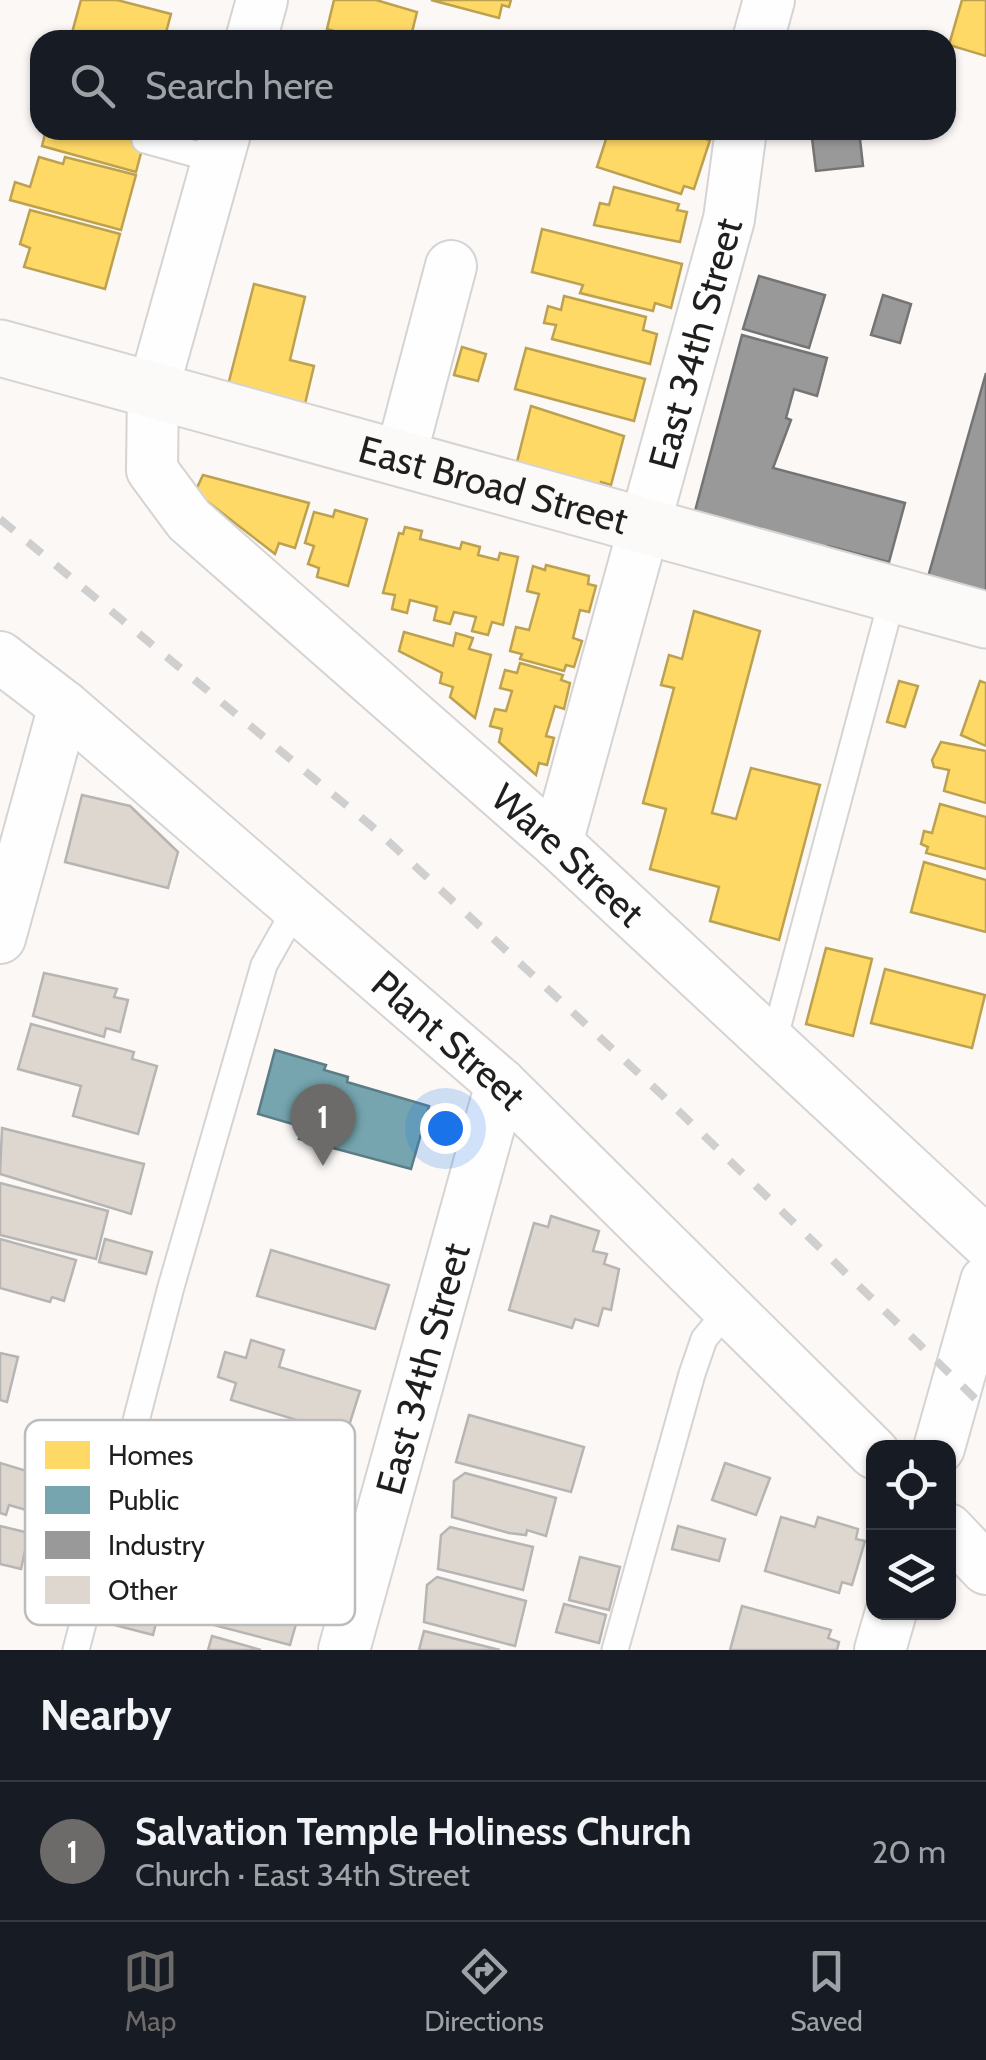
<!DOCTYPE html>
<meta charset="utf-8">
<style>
body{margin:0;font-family:Cabin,sans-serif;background:#20242c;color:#f1f3f6}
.controls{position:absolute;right:30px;bottom:30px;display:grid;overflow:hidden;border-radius:20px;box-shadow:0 2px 8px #0004}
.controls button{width:90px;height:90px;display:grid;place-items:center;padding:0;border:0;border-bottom:2px solid #363941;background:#171b24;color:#f1f3f6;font:50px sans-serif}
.you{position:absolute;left:445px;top:1128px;width:35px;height:35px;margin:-25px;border:8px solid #fff;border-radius:50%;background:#1a73e8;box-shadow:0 0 0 15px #1a73e833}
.badge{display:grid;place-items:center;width:65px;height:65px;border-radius:50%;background:#6d6b6a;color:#fff;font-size:32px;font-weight:700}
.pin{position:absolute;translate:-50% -82px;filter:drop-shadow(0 2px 5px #0008)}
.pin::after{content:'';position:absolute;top:52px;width:35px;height:30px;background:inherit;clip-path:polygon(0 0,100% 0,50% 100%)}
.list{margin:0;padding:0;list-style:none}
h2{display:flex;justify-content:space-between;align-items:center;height:130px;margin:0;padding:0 40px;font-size:42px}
h2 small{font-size:32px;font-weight:400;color:#9ea1a6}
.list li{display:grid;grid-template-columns:65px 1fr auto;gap:30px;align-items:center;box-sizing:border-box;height:140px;padding:0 40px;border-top:2px solid #363941}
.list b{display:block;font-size:38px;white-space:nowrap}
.list p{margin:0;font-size:32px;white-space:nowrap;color:#9ea1a6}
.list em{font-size:32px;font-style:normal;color:#9ea1a6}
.icon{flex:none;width:55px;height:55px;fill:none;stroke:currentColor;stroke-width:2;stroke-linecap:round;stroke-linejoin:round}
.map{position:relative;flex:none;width:986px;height:1650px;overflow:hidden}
.search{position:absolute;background:#171b24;box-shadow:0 2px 8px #0004;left:30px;right:30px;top:30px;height:110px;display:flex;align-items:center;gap:25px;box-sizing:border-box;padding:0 35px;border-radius:30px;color:#9ea1a6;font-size:38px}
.sheet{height:270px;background:#171b24}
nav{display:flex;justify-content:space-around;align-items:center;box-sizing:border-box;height:140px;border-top:2px solid #363941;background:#171b24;font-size:28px;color:#9ea1a6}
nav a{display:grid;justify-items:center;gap:5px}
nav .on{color:#6d6b6a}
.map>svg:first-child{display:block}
.homes{fill:#ffd966;stroke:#bca150;stroke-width:2.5}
.public{fill:#76a5af;stroke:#5c7d84;stroke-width:2.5}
.industry{fill:#999;stroke:#757474;stroke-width:2.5}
.building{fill:#ddd7d0;stroke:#b7b5b3;stroke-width:2.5}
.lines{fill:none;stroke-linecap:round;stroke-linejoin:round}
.service-casing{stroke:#d6d4d3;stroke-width:29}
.minor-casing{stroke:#d6d4d3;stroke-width:54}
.secondary-casing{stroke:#d6d4d3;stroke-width:59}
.service{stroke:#fefefe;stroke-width:25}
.minor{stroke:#fefefe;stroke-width:50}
.secondary{stroke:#fcf9f9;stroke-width:55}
.rail{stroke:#d0cfcf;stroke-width:8;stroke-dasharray:18 18;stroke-linecap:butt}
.labels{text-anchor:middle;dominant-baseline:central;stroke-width:10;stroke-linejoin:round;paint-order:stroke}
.street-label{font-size:38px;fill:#211f1e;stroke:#fff}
.key{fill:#fff;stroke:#bcbcbc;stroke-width:2.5}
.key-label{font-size:28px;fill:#211f1e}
</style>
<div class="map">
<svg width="986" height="1650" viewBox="0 0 986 1650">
<rect width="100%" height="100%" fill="#fbf8f6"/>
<!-- homes -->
<g class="homes">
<path d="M81,0H117L171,14L164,40H70Z"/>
<path d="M334,0H376L417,12L410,40H363L327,29Z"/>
<path d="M431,0H511L509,7L502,5L499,18Z"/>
<path d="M962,0H986V56L949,45Z"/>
<path d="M46,130H147L136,172L42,146Z"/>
<path d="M609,130L697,131L695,136L710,140L694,189L684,186L681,194L597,167Z"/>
<path d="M39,157L63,164L65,157L136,175L121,230L10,200L15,182L30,187Z"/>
<path d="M614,187L679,204L677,210L687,212L680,242L594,225L600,203L609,205Z"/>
<path d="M30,210L120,234L105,289L24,267L30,248L20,244Z"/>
<path d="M542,229L682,264L671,308L655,303L653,311L580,293L583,285L532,272Z"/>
<path d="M254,284L305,297L290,360L314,366L304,408L227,389Z"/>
<path d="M564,296L646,317L643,330L657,334L650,364L552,339L556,325L544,323L548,306L561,310Z"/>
<path d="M462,347L486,354L478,381L454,375Z"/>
<path d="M526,348L645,379L634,421L515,389Z"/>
<path d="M531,406L624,436L611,485L601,482L600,486L517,462Z"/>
<path d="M203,475L309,503L295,548L279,543L275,554L195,492Z"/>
<path d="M335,510L367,519L348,586L317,577L319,568L308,564L314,546L305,543L314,512L333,517Z"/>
<path d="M405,527L422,531L420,539L460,549L462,542L480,547L478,555L498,560L500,553L518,557L503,625L492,622L488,635L472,631L476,617L454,612L450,624L434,620L437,607L410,600L407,613L392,609L395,595L383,593L399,533L403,534Z"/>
<path d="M546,565L589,576L588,584L596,586L589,612L580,610L573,638L582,641L574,667L566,665L564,671L520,659L522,654L510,651L516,627L529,630L539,594L527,591L533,566L545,570Z"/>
<path d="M694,611L760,631L712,813L736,819L751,768L820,785L779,940L710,921L719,887L650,869L666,809L643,803L674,688L661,685L669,655L682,659Z"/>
<path d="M404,632L453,646L456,633L473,638L469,649L491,655L475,718L450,697L453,687L440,683L442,673L399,651Z"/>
<path d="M520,663L563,675L561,680L570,683L564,709L555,706L546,736L554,738L547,765L539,763L536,775L499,742L502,729L490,726L495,709L506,711L512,691L500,688L505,670L517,673Z"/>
<path d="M899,681L918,686L905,727L887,722Z"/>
<path d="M980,681L986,683V746L961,735Z"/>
<path d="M941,742L986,751V803L944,791L949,770L934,767L932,760Z"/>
<path d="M940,804L986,817V869L926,853L928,847L921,844L924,831L932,833Z"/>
<path d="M924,862L986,880V932L911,912Z"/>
<path d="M826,948L872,959L853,1036L806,1024Z"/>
<path d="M885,969L985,995L972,1048L871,1023Z"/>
</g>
<!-- public -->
<path class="public" d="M275,1050L326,1065L324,1070L348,1077L347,1082L429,1106L411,1169L299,1139L303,1127L258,1114Z"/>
<!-- industry -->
<g class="industry">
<path d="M811,130H859L863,166L816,171Z"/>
<path d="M759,276L825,295L809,348L743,329Z"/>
<path d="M883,295L911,304L900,343L871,335Z"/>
<path d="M742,335L827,358L817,396L794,389L786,418L791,420L773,468L905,503L889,562L828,546L827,550L695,511Z"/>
<path d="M986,373V594L928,577Z"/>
</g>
<!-- building -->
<g class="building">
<path d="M82,795L130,806L178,852L168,888L65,862Z"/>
<path d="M44,973L117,989L114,997L128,1000L120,1032L106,1028L104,1037L33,1016Z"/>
<path d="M31,1024L134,1052L132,1059L157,1066L138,1134L73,1116L81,1086L18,1069Z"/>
<path d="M2,1128L144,1164L131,1214L0,1174Z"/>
<path d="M0,1183L108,1211L96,1259L0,1235Z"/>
<path d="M551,1216L599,1231L593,1251L607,1254L604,1264L619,1269L611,1310L603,1308L598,1326L575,1319L572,1328L509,1310L534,1223L548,1227Z"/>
<path d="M0,1239L76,1260L64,1301L52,1297L50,1302L0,1288Z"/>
<path d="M105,1239L152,1252L146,1274L99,1262Z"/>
<path d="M271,1250L389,1285L375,1329L257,1296Z"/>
<path d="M251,1340L284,1350L279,1367L360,1391L346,1435L231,1400L236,1383L218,1377L225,1352L246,1358Z"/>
<path d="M0,1353L18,1357L7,1402L0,1400Z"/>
<path d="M469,1415L584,1447L571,1492L456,1462Z"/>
<path d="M0,1463L50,1478L40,1514L9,1505L6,1515L0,1513Z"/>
<path d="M725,1463L770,1478L756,1515L712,1500Z"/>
<path d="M465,1473L556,1498L546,1536L527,1530L526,1535L509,1533L452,1517L454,1481Z"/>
<path d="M781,1517L815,1527L818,1517L858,1529L856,1539L865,1541L852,1585L842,1582L839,1593L765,1571Z"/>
<path d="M0,1526L29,1533L21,1569L0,1564Z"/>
<path d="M678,1526L725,1539L719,1561L672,1549Z"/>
<path d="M450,1527L533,1547L523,1590L438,1569L441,1535Z"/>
<path d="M580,1557L620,1567L609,1610L569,1600Z"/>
<path d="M181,1566L304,1596L290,1645L168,1613Z"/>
<path d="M437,1577L526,1601L515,1646L424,1622L427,1585Z"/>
<path d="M113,1598L159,1611L153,1635L107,1623Z"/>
<path d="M564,1604L606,1615L599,1643L556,1632Z"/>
<path d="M742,1606L831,1630L828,1638L839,1642L837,1650H730Z"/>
<path d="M424,1631L500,1650H419Z"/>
<path d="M212,1636L261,1650H208Z"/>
</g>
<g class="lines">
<!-- service casing -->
<g class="service-casing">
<g id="service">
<path d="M145,140L217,160"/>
<path d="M773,1044L893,595"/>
<path d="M76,1650L171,1287L264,965L296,908"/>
<path d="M615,1650L692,1374L704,1339L729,1309"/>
</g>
</g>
<!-- minor casing -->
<g class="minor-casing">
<g id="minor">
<path d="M251,40L262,0"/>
<path d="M758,40L769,0"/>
<path id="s1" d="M226,130L153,390L152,470L189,520L557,843L986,1242"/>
<path d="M400,459L451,266"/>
<path id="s2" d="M0,657L64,706L501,1084L874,1453"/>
<path id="s3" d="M557,843L729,219L741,130"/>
<path d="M0,938L64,706"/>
<path d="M939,1448L986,1281"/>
<path d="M948,1529L986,1569"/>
<path id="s4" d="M344,1650L501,1084"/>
<path d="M880,1650L891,1612"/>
</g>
</g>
<!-- secondary casing -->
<g class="secondary-casing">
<g id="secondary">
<path id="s5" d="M0,348L986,620"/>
</g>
</g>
<!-- service -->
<use href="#service" class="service"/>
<!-- minor -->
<use href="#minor" class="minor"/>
<!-- secondary -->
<use href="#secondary" class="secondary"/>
<!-- rail -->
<path class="rail" d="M0,519L375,829L661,1094L986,1409"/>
</g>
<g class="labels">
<!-- street labels -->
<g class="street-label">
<text stroke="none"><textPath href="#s3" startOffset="518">East 34th Street</textPath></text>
<text stroke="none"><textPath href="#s5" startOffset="512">East Broad Street</textPath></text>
<text stroke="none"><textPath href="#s1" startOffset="918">Ware Street</textPath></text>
<text stroke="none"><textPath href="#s2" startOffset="590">Plant Street</textPath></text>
<text stroke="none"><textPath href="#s4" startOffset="292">East 34th Street</textPath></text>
</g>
</g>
<!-- legend -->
<rect x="25" y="1420" width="330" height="205" rx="15" class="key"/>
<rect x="45" y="1441" width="45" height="28" fill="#ffd966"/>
<rect x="45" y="1486" width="45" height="28" fill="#76a5af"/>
<rect x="45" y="1531" width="45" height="28" fill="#999"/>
<rect x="45" y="1576" width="45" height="28" fill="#ddd7d0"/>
<g class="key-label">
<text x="108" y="1465">Homes</text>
<text x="108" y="1510">Public</text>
<text x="108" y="1555">Industry</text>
<text x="108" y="1600">Other</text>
</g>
</svg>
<div class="controls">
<button><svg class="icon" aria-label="locate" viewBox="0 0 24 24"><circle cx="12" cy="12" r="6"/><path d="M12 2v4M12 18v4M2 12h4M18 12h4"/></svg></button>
<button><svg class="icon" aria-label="layers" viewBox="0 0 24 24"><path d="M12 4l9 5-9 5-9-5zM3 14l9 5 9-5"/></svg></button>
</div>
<div class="you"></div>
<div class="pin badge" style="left:323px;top:1166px">1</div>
<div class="search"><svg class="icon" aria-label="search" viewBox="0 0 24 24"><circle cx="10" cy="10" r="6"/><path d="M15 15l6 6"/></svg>Search here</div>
</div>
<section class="sheet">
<h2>Nearby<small></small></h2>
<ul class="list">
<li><span class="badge">1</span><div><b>Salvation Temple Holiness Church</b><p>Church · East 34th Street</p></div><em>20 m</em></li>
</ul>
</section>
<nav>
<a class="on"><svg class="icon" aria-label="map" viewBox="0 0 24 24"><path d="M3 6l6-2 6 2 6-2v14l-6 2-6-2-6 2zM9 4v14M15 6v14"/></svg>Map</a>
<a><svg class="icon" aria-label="directions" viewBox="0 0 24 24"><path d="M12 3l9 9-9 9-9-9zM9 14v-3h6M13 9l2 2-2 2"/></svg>Directions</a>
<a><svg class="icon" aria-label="saved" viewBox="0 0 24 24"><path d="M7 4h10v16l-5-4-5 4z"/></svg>Saved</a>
</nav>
